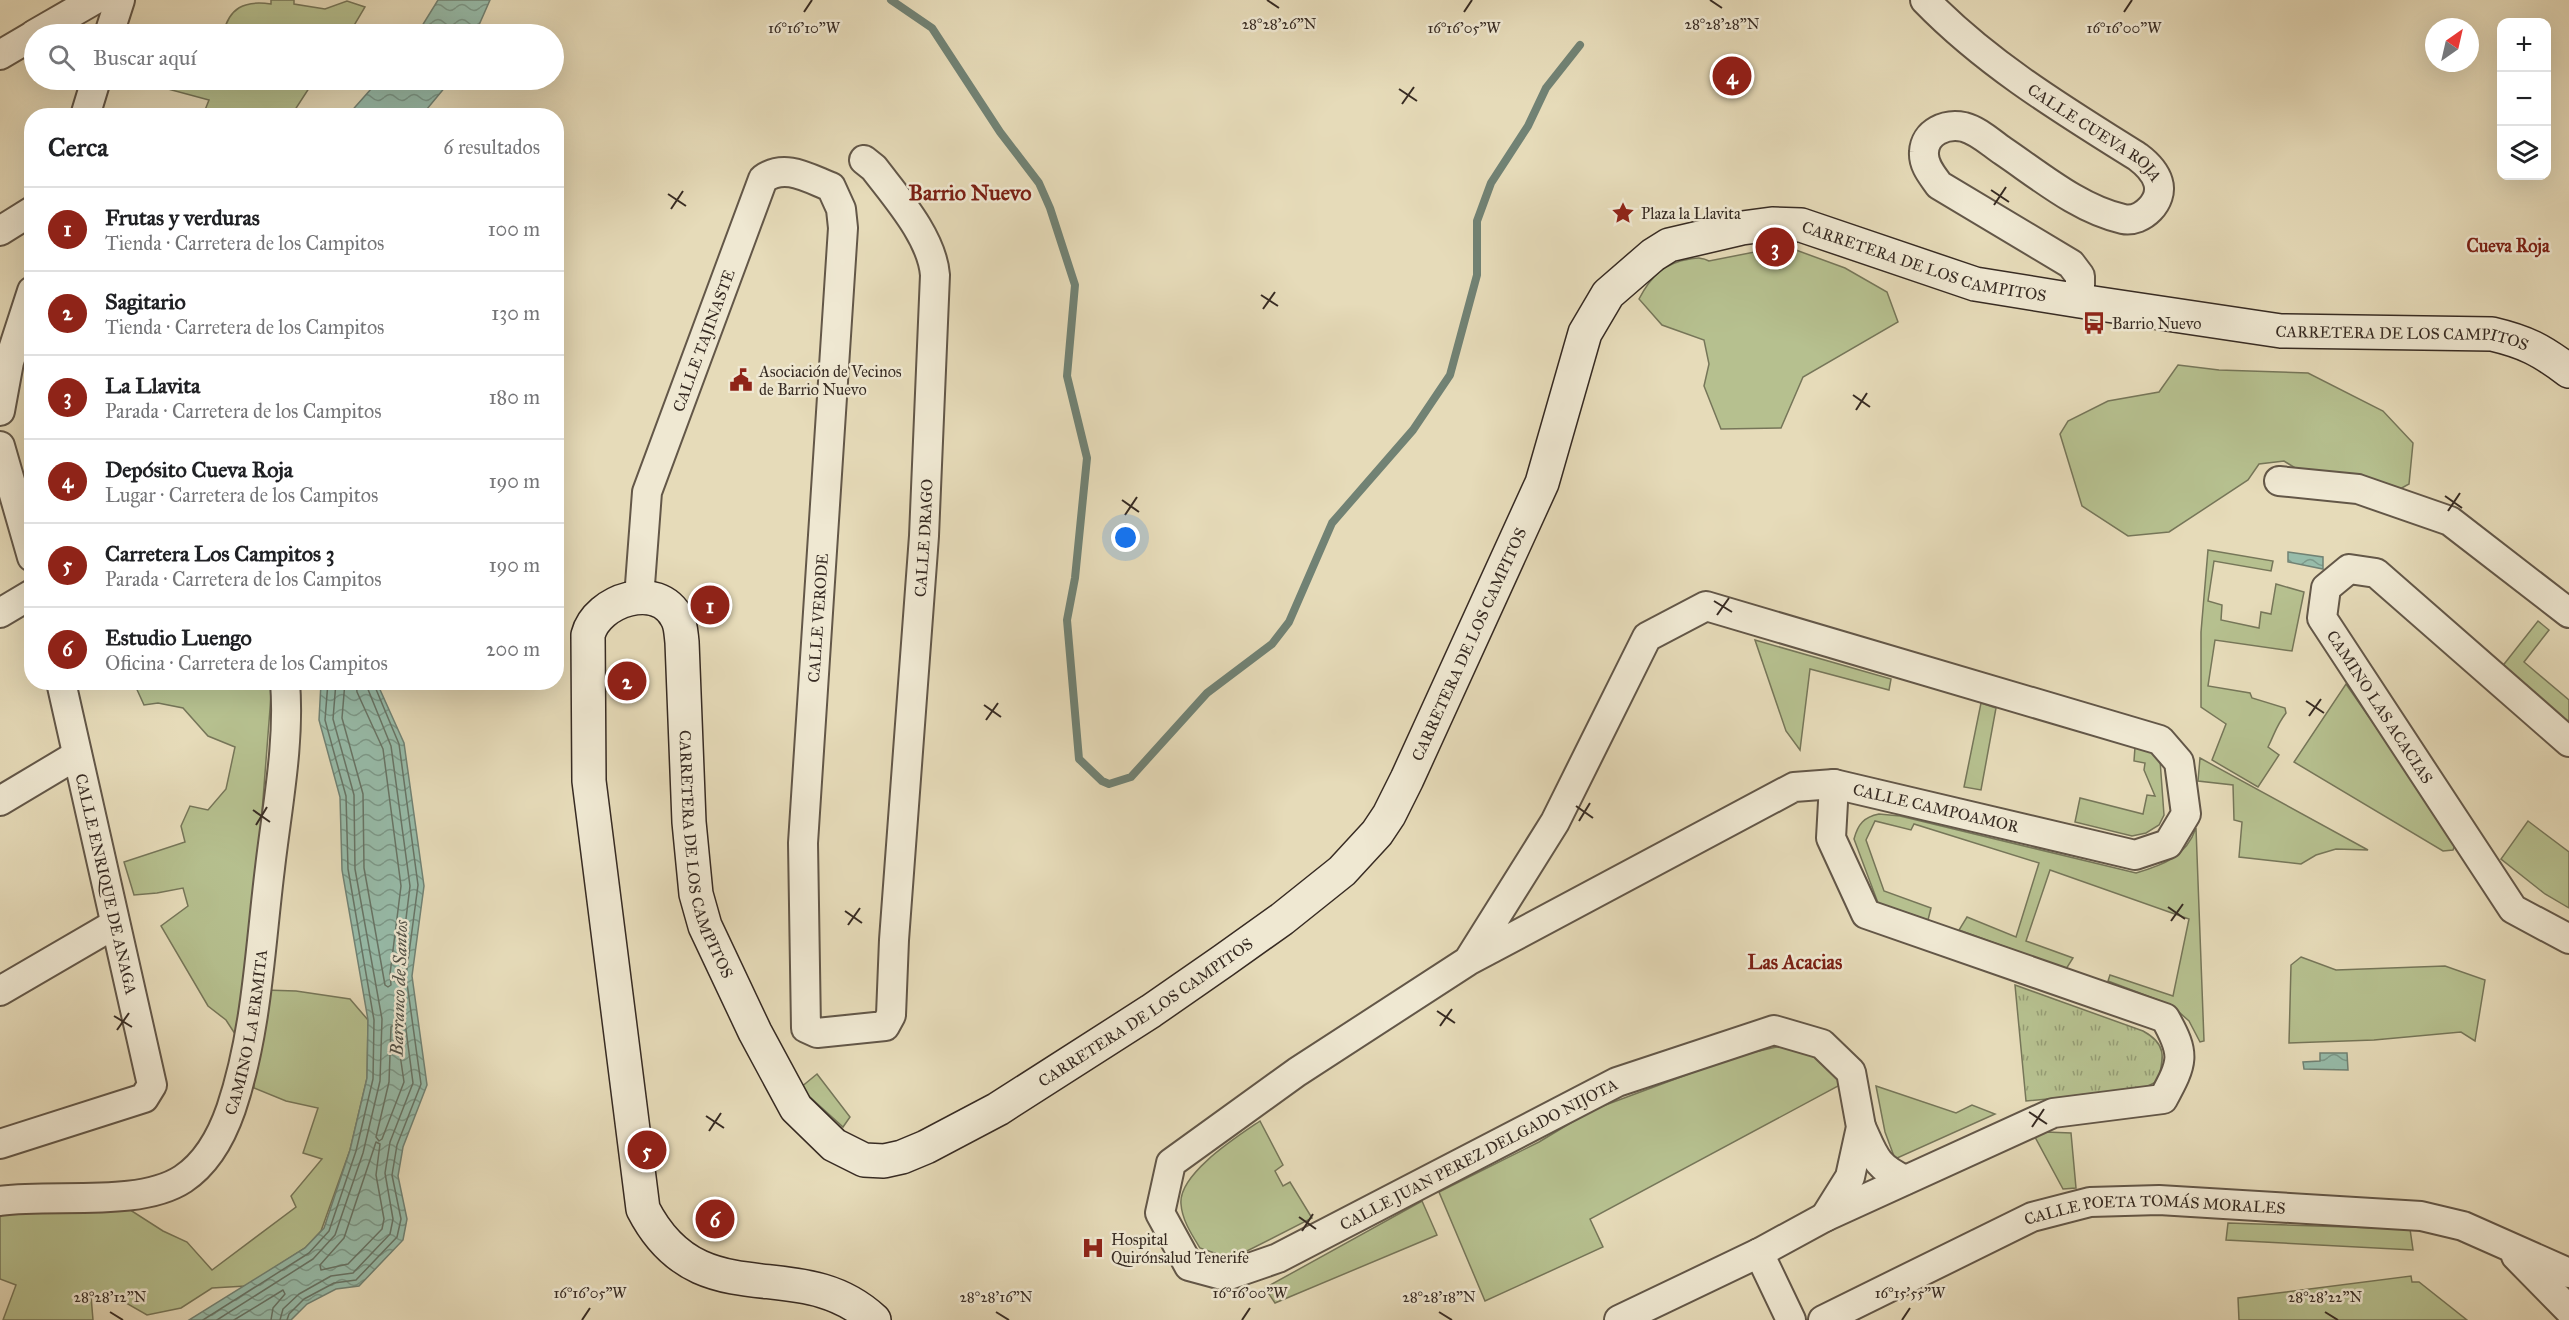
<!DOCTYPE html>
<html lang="es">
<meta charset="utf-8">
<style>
body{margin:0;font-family:"IM FELL Great Primer",serif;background:#f2f2f2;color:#202124}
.controls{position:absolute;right:18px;top:18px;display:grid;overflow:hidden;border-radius:12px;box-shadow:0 6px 24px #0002}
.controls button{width:54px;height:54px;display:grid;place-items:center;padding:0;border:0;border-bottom:2px solid #e0e0e0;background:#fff;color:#202124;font:30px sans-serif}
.compass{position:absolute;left:2425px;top:18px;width:54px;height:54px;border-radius:50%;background:#fff;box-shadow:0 6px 24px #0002;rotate:34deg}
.you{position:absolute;left:1126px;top:538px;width:21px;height:21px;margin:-15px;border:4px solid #fff;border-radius:50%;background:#1a73e8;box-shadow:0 0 0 9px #1a73e833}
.badge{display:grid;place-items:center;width:39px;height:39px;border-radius:50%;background:#8f2418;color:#fff;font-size:20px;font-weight:700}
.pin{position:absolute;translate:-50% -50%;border:3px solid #fff;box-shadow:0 2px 6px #0006}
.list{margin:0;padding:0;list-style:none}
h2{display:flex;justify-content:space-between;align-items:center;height:78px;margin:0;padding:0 24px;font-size:26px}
h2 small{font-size:20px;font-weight:400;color:#757577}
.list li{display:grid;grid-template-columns:39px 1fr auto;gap:18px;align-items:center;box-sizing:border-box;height:84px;padding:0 24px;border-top:2px solid #e0e0e0}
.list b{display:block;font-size:22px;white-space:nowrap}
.list p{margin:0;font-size:20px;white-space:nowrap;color:#757577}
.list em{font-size:20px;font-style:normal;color:#757577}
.icon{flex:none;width:33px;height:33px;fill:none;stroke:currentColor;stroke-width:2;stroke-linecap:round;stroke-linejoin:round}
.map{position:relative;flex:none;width:2569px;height:1320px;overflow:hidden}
.search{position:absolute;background:#fff;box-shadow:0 6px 24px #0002;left:24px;top:24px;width:540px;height:66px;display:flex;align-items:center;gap:15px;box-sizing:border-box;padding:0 21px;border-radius:33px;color:#757577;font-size:22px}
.panel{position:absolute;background:#fff;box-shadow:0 6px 24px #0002;left:24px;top:108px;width:540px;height:582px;border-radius:24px}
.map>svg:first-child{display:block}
.green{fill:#b6c08f;stroke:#767659;stroke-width:1.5}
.park{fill:url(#park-tufts);stroke:#767659;stroke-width:1.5}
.water{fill:url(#water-waves);stroke:#718274;stroke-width:1.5}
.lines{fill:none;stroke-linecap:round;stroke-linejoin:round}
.shore{stroke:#677466;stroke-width:1.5}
.stream{stroke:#718274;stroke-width:8}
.minor-casing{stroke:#635748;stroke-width:32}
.secondary-casing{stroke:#372b23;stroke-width:36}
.minor{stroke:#efe8d2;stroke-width:28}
.secondary{stroke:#efe8d2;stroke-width:33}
.ticks{fill:none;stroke:#372b23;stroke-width:2}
.labels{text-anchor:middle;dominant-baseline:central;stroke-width:5;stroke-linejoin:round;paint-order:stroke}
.street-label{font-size:16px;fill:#372b23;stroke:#efe8d2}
.poi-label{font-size:16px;fill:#372b23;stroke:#efe8d2;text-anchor:start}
.neighbourhood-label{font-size:18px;font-weight:bold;fill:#7a1f14;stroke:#efe8d2}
.water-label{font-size:18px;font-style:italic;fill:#4f4f45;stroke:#efe8d2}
.quarter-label{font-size:20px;font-weight:bold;fill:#7a1f14;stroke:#efe8d2}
.district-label{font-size:22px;font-weight:bold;fill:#7a1f14;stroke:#efe8d2}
.ticks-label{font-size:15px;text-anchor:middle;fill:#372b23;stroke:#efe8d2;stroke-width:5;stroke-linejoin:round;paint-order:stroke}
</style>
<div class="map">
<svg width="2569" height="1320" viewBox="0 0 2569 1320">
<defs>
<pattern id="park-tufts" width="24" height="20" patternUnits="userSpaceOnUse" patternTransform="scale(1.5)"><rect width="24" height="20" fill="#b6c08f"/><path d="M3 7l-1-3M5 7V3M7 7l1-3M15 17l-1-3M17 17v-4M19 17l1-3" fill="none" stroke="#959c74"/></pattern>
<pattern id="water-waves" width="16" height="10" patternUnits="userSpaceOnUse" patternTransform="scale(1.5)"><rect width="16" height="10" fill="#97bcaa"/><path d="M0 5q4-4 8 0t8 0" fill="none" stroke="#7c998a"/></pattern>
</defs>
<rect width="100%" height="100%" fill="#e6dbb9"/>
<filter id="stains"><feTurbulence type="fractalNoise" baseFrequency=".00333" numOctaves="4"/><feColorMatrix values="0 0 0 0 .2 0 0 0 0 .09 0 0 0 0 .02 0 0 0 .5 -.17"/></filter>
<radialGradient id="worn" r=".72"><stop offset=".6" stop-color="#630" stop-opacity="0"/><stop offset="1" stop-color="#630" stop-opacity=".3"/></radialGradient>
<!-- green -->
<g class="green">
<path d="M271,0H294V4L325,9L347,1L365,7L349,34H223C229,8 244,0 271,4Z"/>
<path d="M143,80H318L311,85L291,116L203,115L209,100L142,82Z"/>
<path d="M1785,246L1845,268L1887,292L1898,322L1803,377L1781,428L1721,429L1704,386L1709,364L1704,340L1662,325L1639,299C1651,276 1664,263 1690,259C1697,258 1702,257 1709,261Z"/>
<path d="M2178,365L2219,370L2308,373L2383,411L2413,443L2409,484L2400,489L2300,471L2284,461L2259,464L2248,480L2169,532L2128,536L2082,506L2060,434L2068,421L2108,401L2159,392Z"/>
<path d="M2208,550L2273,561L2271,571L2214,561L2208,601L2222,605L2221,620L2259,628L2261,612L2271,614L2276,584L2304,592L2292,651L2215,640L2208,686L2250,693L2252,698L2285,708L2286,713C2276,726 2275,733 2268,747L2279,755L2258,787L2212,760L2226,724L2201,707V632Z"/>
<path d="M2538,621L2549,630L2524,662L2569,700V727L2501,668Z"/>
<path d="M1755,640L1891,679L1889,690L1810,669L1800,750L1786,731Z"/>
<path d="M134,683H272L260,838L265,990L296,991L350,999L368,1020L367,1078L350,1150L321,1231L305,1248L246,1286L212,1288L181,1308L147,1315L107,1292L91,1296L93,1320H3L16,1285L0,1279V1214L121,1204L163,1231L187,1242L212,1270L296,1207L291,1196L322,1159L303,1153L318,1108L286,1101L254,1088V1063L226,1020L208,1006L161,926L188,906L183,888L157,893L134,895L124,862L185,842L181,826L190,806L208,810L226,789L235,747L208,736L183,708L158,703L144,705Z"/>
<path d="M2346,684L2456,842L2453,850L2443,851L2294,762Z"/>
<path d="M1981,703L1996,708L1981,790L1964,787Z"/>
<path d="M2135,747L2151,751L2160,760L2164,815L2159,825L2146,833L2132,836L2075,822L2080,798L2143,814L2147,795L2155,796L2144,770L2145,763L2134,761Z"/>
<path d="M2200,758L2368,850L2336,849L2316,855L2301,864L2239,857L2242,822L2234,820L2233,785L2198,781Z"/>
<path d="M1879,814L1900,816L2136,873C2163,865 2186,857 2196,828L2204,1041L2200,1042L2189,1021L2171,1005L2108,981L2110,975L2173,996L2189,919L2050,870L2026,941L2073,958L2066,969L1959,930L1967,917L2016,937L2039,863L1914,824L1911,830L1875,821L1866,840L1884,891L1931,908L1928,920L1878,903L1854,839C1858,824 1864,817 1879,814Z"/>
<path d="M2528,821L2569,852V908L2545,894L2501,859Z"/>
<path d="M2301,957L2336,970L2445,966L2485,980L2475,1041L2461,1032L2374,1040L2289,1043L2291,965Z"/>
<path d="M1781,1046L1830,1062L1840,1085L1590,1219L1603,1247L1485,1301L1439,1192L1539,1142L1592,1110L1737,1056Z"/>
<path d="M817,1074L850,1117L843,1127L800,1088Z"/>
<path d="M1876,1086L1956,1113L1972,1105L1995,1114L1895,1159L1885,1132Z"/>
<path d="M1260,1121L1283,1165L1275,1171L1283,1186L1290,1182L1312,1218L1243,1253L1226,1257L1200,1248C1192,1235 1182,1220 1181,1204C1178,1174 1238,1136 1260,1121Z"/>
<path d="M2046,1132L2071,1133L2076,1188L2063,1189L2035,1137Z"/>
<path d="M1422,1201L1437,1235L1275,1303L1265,1288Z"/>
<path d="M2228,1223L2410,1229L2413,1250L2226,1240Z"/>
<path d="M2411,1276L2412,1282H2419L2467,1320H2239L2238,1298Z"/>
</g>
<!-- park -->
<path class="park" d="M2015,985L2143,1031C2167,1044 2164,1057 2158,1081L2140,1090L2026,1101Z"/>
<!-- water -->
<g class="water">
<path d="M438,0H490L475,34H417Z"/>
<path d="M379,80H451L422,115H348Z"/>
<path d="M2288,552L2323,557V569L2288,562Z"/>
<path d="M321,683H377L404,743L424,886L412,976L427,1085L403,1147L398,1176L407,1219L403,1240L359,1286L336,1289L307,1304L291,1320H189L305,1248L324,1228L350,1150L367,1078L368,1020L342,870L340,797L319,720Z"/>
<path d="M2320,1053H2347L2348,1070L2304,1069L2303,1062L2320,1061Z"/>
</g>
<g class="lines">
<!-- shore -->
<g class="shore">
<path d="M345,682L342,718L363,794L364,868L385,985L388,987L391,985L390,974L401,886L383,749L357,692L356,682"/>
<path d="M394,1024L396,1027L404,1082L382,1139L379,1141L376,1137L389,1082L391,1027Z"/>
<path d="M376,1142L380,1144L376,1175L384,1219L382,1229L348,1264L321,1270L320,1265L344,1238Z"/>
<path d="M203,1320L309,1253L329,1231L356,1151L373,1079L374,1020L348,869L346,796L325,720L328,682"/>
<path d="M217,1320L313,1259L335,1235L363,1153L380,1081L382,1019L355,869L354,795L333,719L336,682"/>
<path d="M234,1320L283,1290L285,1294L273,1308L271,1320"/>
<path d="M280,1320L283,1309L299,1294L331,1276L353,1273L390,1234L393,1219L385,1173L390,1142L413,1083L399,976L410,886L391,746L365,682"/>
<path d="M287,1320L289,1314L304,1299L334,1283L356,1280L397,1237L401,1219L392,1175L397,1145L421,1084L406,976L418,885L399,744L373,682"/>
</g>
<!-- stream -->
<path class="stream" d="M891,0L932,28L1000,132L1039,183L1050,208L1075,285L1067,376L1087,458L1075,578L1067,620L1079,759L1102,781L1109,784L1131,777L1207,693L1272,644L1289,622L1332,523L1413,430L1450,375L1477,275V221L1491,183L1528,126L1546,88L1580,45"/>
<!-- minor casing -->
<g class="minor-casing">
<g id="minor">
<path id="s1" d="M1925,0C1987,64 2063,110 2138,157C2146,163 2155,172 2158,182C2164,201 2142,223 2123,219C2079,209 2040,176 2003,151C1991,143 1979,131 1964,127C1946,123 1925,132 1924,152C1923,165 1932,175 1939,185L2071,264L2080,276V301"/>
<path d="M35,34L94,0"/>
<path d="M109,34L120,0"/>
<path d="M0,55L34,35"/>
<path d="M85,116L96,80"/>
<path d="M0,231L32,211"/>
<path d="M0,411L9,362L32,291"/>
<path d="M0,446L32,557"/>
<path d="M2279,481L2358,489L2450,521L2569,613"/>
<path id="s2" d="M639,598L647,492L763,179C785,163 808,178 831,187L841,209L843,228L803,843L806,1028L817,1033L885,1026L891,1015L894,940L924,536L935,275C932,237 896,197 874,168L864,160"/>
<path d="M0,613L32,594"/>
<path id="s3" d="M2569,742L2376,573L2349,569L2326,588L2322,618L2513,909L2569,939"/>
<path d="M0,801L77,755"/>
<path id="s4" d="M1468,961L1555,822L1647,637L1706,606L2160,740L2179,762L2186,814L2168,844L2135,855L1834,784L1794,787L1468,961L1297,1072L1171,1163L1160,1213L1189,1266L1226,1276L1278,1258L1617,1082L1774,1030L1822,1044L1851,1072L1861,1127L1850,1177L1825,1217"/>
<path d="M0,991L115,924"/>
<path d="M1861,1127C1874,1155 1875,1166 1905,1180"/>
<path d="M0,1144L144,1098L152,1085L61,682"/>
<path id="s5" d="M0,1201C52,1193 139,1208 183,1179C207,1163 222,1135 231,1109C257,1032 260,948 270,868C277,807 290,743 285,682"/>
<path d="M1759,1253L1791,1320"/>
<path d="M2516,1256L2569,1310"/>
<path d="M1619,1320L1759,1253L1825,1217L2053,1113L2163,1099C2183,1062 2186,1055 2165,1018L1866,914L1831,838L1834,784"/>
<path id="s6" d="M1823,1320L2032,1217L2090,1202L2159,1200L2421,1216L2463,1226L2569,1273"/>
</g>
</g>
<!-- secondary casing -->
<g class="secondary-casing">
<g id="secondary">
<path id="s7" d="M874,1320C799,1250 700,1320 643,1209L589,781L588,635C597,600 658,580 677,618C681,625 681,634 682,642L689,822L696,894L705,926L755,1032L796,1108L834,1145L864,1160L884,1161L902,1157L926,1147L998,1109L1151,1011L1223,961L1282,919L1342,871L1377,833L1389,815L1407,779L1542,483L1585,333L1608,294L1653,255L1669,245L1742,228L1772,224L1801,225L1975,284L2080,301L2281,331L2492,334C2526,342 2541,350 2569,371"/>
</g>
</g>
<!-- minor -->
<use href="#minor" class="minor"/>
<!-- secondary -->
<use href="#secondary" class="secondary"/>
</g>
<!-- ticks -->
<path class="ticks" d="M1267,0L1279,8M1710,0L1722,8M804,12L812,0M1464,12L1472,0M2124,12L2132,0M1399,89L1417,101M1402,104L1414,87M1991,190L2009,202M668,194L686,206M1994,205L2006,187M671,209L683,191M1261,295L1278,306M1263,309L1275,292M1853,395L1870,407M1856,410L1867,393M2445,496L2462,508M1122,500L1139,512M2448,511L2460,493M1125,515L1137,497M1714,601L1732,612M1717,615L1729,598M2306,701L2324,713M984,705L1001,717M2309,716L2321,699M986,720L998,703M1576,806L1593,818M253,810L270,822M1579,821L1590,803M256,825L267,807M2168,907L2185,919M845,911L862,923M2171,921L2183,904M848,925L860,908M1437,1011L1455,1023M114,1016L132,1027M1440,1026L1452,1009M117,1030L129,1013M2029,1112L2047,1124M706,1116L724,1128M2032,1127L2044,1109M709,1131L721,1113M1299,1217L1316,1229M1302,1231L1313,1214M110,1312L123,1320M996,1312L1009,1320M1439,1312L1452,1320M2325,1312L2338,1320M582,1320L590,1308M1242,1320L1250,1308M1902,1320L1910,1308"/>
<!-- icons -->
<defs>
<g id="sight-bare" transform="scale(1.8)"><path d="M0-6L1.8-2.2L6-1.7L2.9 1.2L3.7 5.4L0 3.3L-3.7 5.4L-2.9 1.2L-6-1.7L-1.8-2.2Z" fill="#8f2418" stroke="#efe8d2" stroke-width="2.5" paint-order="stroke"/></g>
<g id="bus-bare" transform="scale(1.8)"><path d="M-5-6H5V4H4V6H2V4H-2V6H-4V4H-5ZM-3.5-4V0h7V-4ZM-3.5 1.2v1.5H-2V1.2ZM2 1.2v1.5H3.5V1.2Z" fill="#8f2418" stroke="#efe8d2" stroke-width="2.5" paint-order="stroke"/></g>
<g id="civic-bare" transform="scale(1.8)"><path d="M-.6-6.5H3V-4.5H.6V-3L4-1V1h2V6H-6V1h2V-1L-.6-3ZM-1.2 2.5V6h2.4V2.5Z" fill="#8f2418" stroke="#efe8d2" stroke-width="2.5" paint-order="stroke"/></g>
<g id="hospital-bare" transform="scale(1.8)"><path d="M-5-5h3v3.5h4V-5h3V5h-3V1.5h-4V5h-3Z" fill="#8f2418" stroke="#efe8d2" stroke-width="2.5" paint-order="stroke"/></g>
</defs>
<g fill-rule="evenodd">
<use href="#sight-bare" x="1623" y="213"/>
<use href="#bus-bare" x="2094" y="323"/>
<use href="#civic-bare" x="741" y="380"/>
<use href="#hospital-bare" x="1093" y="1248"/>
</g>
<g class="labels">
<!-- street labels -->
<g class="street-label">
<text stroke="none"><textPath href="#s1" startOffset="216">CALLE CUEVA ROJA</textPath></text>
<text stroke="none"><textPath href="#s7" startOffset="3105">CARRETERA DE LOS CAMPITOS</textPath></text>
<text stroke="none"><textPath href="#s7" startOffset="3591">CARRETERA DE LOS CAMPITOS</textPath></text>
<text stroke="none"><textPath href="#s2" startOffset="268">CALLE TAJINASTE</textPath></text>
<text stroke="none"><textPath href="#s2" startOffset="1928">CALLE DRAGO</textPath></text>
<text transform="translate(818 618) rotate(-86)">CALLE VERODE</text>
<text stroke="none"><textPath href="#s7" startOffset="2385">CARRETERA DE LOS CAMPITOS</textPath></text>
<text stroke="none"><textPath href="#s3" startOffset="450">CAMINO LAS ACACIAS</textPath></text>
<text transform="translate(1936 808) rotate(13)">CALLE CAMPOAMOR</text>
<text stroke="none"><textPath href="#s7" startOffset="1198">CARRETERA DE LOS CAMPITOS</textPath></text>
<text transform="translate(106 884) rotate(77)">CALLE ENRIQUE DE ANAGA</text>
<text stroke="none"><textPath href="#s7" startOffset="1881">CARRETERA DE LOS CAMPITOS</textPath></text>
<text stroke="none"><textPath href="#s5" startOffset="351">CAMINO LA ERMITA</textPath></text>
<text stroke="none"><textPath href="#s4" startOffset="2571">CALLE JUAN PEREZ DELGADO NIJOTA</textPath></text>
<text stroke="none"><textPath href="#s6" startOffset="357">CALLE POETA TOMÁS MORALES</textPath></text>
</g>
<!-- poi labels -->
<g class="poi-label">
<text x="1641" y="213">Plaza la Llavita</text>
<text x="2112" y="323">Barrio Nuevo</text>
<text x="759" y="371">Asociación de Vecinos<tspan x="759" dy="18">de Barrio Nuevo</tspan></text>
<text x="1111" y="1239">Hospital<tspan x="1111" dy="18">Quirónsalud Tenerife</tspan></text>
</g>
<!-- neighbourhood labels -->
<g class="neighbourhood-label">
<text x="2508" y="246">Cueva Roja</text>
</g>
<!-- water labels -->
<g class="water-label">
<text transform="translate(399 988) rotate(-88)">Barranco de Santos</text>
</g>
<!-- quarter labels -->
<g class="quarter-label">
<text x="1795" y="962">Las Acacias</text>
</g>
<!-- district labels -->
<g class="district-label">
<text x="970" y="192">Barrio Nuevo</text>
</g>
</g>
<g class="ticks-label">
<text x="1722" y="29">28°28'28"N</text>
<text x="1279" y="29">28°28'26"N</text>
<text x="1464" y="33">16°16'05"W</text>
<text x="2124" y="33">16°16'00"W</text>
<text x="804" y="33">16°16'10"W</text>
<text x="590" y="1298">16°16'05"W</text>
<text x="1250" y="1298">16°16'00"W</text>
<text x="1910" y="1298">16°15'55"W</text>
<text x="110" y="1302">28°28'12"N</text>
<text x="996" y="1302">28°28'16"N</text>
<text x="1439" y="1302">28°28'18"N</text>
<text x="2325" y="1302">28°28'22"N</text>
</g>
<rect width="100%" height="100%" filter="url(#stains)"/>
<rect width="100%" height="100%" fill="url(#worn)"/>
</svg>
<div class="controls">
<button>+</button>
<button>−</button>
<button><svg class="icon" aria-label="layers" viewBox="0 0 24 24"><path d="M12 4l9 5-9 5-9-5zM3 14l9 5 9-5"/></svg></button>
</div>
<svg class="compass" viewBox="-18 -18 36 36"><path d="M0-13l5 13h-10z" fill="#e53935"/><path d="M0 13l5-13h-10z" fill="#757577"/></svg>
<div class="you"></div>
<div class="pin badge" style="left:710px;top:605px">1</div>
<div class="pin badge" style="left:627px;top:681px">2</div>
<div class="pin badge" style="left:1775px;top:247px">3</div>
<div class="pin badge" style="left:1732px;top:76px">4</div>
<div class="pin badge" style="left:647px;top:1150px">5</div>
<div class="pin badge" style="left:715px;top:1219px">6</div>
<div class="search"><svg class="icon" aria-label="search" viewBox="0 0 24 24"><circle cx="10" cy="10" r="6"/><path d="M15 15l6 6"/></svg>Buscar aquí</div>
<section class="panel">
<h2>Cerca<small>6 resultados</small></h2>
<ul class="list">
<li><span class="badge">1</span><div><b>Frutas y verduras</b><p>Tienda · Carretera de los Campitos</p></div><em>100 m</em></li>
<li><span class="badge">2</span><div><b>Sagitario</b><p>Tienda · Carretera de los Campitos</p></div><em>130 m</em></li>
<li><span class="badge">3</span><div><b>La Llavita</b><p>Parada · Carretera de los Campitos</p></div><em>180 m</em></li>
<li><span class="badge">4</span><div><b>Depósito Cueva Roja</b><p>Lugar · Carretera de los Campitos</p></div><em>190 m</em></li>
<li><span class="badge">5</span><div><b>Carretera Los Campitos 3</b><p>Parada · Carretera de los Campitos</p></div><em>190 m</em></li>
<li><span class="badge">6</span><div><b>Estudio Luengo</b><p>Oficina · Carretera de los Campitos</p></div><em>200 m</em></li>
</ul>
</section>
</div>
